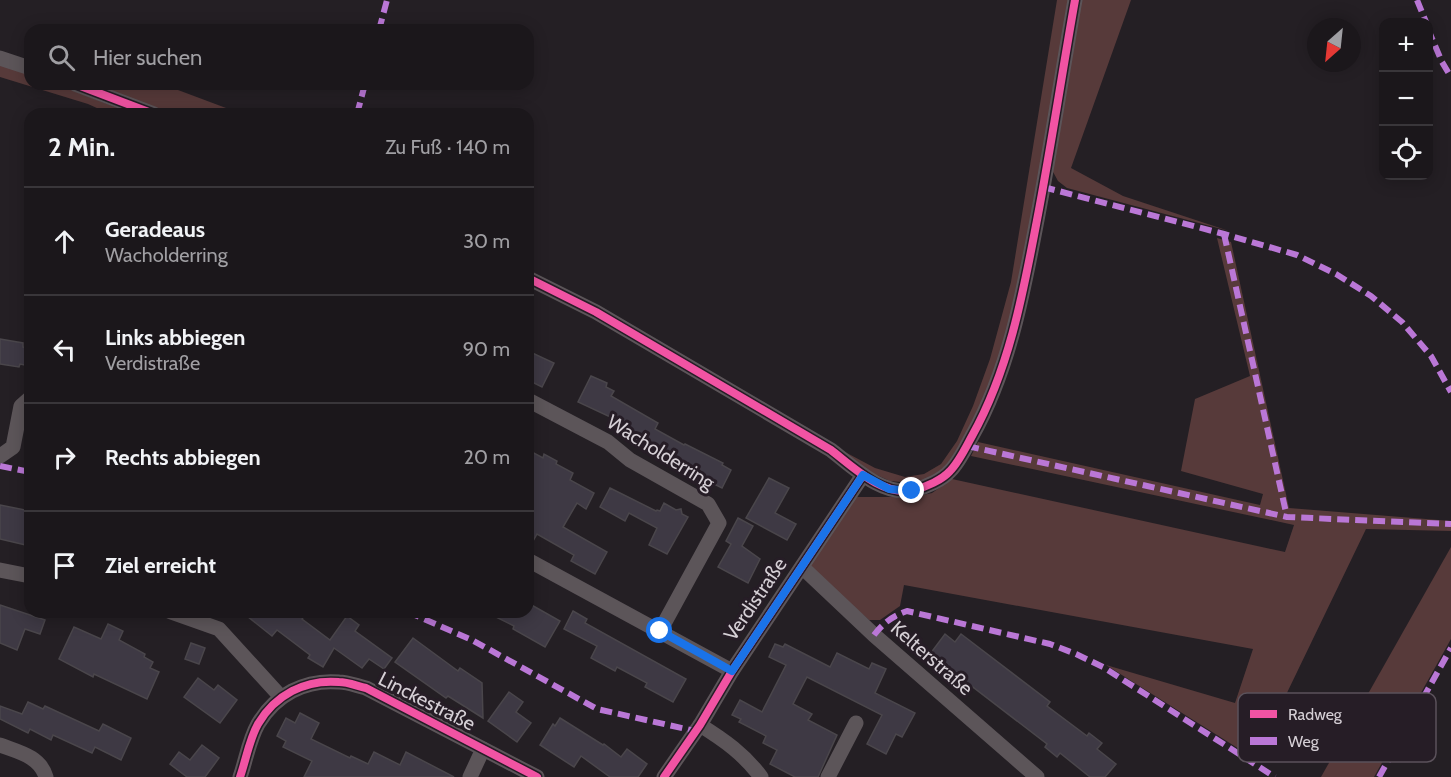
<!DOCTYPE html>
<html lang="de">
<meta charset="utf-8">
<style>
body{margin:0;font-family:Cabin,sans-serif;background:#282428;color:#f1f3f6}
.controls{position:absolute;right:18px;top:18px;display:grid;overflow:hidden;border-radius:12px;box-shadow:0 3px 15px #0003}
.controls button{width:54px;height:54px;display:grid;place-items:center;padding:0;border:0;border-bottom:2px solid #39363a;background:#1b171b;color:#f1f3f6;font:30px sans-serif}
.compass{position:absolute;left:1307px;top:18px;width:54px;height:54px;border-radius:50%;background:#1b171b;box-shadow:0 3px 15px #0003;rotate:207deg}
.stop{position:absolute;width:18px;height:18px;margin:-14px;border:4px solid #1a73e8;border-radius:50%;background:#fff}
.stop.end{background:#1a73e8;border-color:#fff;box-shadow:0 2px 6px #0008}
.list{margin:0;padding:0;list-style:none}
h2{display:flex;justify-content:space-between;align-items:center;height:78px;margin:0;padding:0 24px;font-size:26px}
h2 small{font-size:20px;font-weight:400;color:#a09fa3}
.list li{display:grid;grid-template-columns:39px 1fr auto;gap:18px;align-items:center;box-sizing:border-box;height:108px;padding:0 24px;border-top:2px solid #39363a}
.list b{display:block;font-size:22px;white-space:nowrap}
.list p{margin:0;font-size:20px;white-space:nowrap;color:#a09fa3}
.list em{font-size:20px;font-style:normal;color:#a09fa3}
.icon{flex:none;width:33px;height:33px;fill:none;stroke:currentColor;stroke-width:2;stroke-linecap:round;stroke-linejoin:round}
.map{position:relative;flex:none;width:1451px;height:777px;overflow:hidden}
.search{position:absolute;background:#1b171b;box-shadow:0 3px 15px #0003;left:24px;top:24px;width:510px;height:66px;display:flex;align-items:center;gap:15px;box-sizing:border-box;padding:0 21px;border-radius:18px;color:#a09fa3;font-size:22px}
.panel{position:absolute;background:#1b171b;box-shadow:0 3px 15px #0003;left:24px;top:108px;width:510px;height:510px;border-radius:18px}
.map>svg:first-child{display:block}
.green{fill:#573a3a}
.building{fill:#3e3944;stroke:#4a464b;stroke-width:1.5}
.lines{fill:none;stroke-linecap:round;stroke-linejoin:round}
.street{stroke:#5c5559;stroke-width:15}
.quiet{stroke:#ba77d6;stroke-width:6;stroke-dasharray:12 6;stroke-linecap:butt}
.cycleway-casing{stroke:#261d26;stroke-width:11}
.cycleway{stroke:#f153a3;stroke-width:8}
.route{stroke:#1a73e8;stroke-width:8}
.labels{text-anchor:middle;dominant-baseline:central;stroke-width:6;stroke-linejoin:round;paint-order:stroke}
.street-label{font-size:20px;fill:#d5cfd5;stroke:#261d26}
.key{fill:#261d26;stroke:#5b525b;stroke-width:1.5}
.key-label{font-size:16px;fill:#d5cfd5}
</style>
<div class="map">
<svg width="1451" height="777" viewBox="0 0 1451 777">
<rect width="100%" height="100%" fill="#241f24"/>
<!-- green -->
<g class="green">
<path d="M1057,0H1069L1020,282L1000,357L982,408L946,467L929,479L911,483L890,481L868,471L830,444L875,468L905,477L924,474L941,464L957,441L973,406L990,359L1011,282Z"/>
<path d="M1081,0H1131L1071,168L1123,196L1229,231L1067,188L1058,181L1052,170Z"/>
<path d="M0,65L30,75V84H56L133,114H110L88,104L0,77Z"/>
<path d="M92,84H162L242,114H168Z"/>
<path d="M1217,238L1231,242L1289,508L1451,521V531L1366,529L1255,759L1106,665L1235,703L1253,649L904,585L900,606L880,620H869L808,567L856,497H914L932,493L952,479L1285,552L1294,525L971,456L978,442L1260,505L1263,494L1181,471L1195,399L1250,376Z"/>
<path d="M1451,547V639L1374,777H1321Z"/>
</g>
<!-- building -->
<g class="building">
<path d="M0,339L23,343V347L30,348V366L20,364L19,367L0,364Z"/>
<path d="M528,351L554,363L542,387L528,380Z"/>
<path d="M591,376L607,383L606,387L614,391L611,396L658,423L655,429L684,445L685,444L723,463L722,465L731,470L722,488L694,474L696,470L668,455L666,458L656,452L655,455L642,448L644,445L634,439L636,434L617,423L619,421L578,402Z"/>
<path d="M528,450L543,458L544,454L557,461L556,464L573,473L570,480L594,493L586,509L577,503L563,527L607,552L595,574L571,561L574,555L537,534L528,550Z"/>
<path d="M769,478L789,488L775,513L796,524L787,540L746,518Z"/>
<path d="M610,488L656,511L657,510L660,511L664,503L676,510L681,509L682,514L688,517L667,554L649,545L657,528L629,513L625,521L600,507Z"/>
<path d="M0,505L30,511V546L0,539Z"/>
<path d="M738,518L753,526L742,546L760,559L748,583L718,567L731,544L726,541Z"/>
<path d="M528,603L560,621L545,647L513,629L514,626L486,612H528Z"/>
<path d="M0,605L45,620L40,634L25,629L17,650L0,643Z"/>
<path d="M573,611L587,619L585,623L686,679L673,702L645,687L647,683L617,667L615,671L591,658L597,646L564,629Z"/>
<path d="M242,612H307L302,619L330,640L347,616L359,625L355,631L392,658L384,669L369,659L362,668L334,648L323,667L308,658L310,655L277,630L272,636Z"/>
<path d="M108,624L123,631L119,640L145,654L144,657L153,662L150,668L159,672L147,699L94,674L93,677L59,659L74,627L101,639Z"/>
<path d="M945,634L955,642L961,634L1050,702L1047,706L1087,736L1089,733L1102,743L1097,749L1116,764L1105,777H1090L1060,753L1057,757L1045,747L1047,744L930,654Z"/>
<path d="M413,638L458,671L460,668L482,683L483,718L448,696L446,698L395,662Z"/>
<path d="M191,643L205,648L199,664L185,659Z"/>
<path d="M775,644L783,647L785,644L830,667L837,653L869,669L872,663L886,669L875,693L915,713L902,737L896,734L886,754L867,744L882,715L807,677L793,704L812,714L808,720L837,735L818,777H795L770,764L777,750L763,743L766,736L739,722L741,719L732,715L740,700L762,712L786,665L769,657Z"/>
<path d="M198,678L214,690L218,685L237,700L220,723L184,697Z"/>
<path d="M509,692L523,702L516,712L531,723L517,742L488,721Z"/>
<path d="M28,702L43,709L45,706L99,731L103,724L131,738L121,760L95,747L92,753L53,735L51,740L30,729L28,733L0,719V706L22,714Z"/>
<path d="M300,713L319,723L311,739L350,758L351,756L368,764L374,752L400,765L406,752L454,777H304L312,761L283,747L286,741L277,736L286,718L295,723Z"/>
<path d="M560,718L603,745L604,744L621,757L627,749L647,764L638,777H610L581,756L574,767L540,745L553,724L555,726Z"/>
<path d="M202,745L219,758L205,777H187L170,764L179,752L190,760Z"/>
</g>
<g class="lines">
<!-- street -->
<g class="street">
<path d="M0,58L30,68"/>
<path d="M75,84L154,114"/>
<path d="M528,278L596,312L831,450C853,467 883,497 914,490C926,487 942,480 950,471C959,462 966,447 972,436C1009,370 1023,294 1037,220C1051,147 1062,73 1075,0"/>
<path d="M528,400L608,442L630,460L708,504L719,523L660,631"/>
<path d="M0,456L13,447L21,406L30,398"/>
<path d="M528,560L732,671"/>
<path d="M802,567L874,635L1037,777"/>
<path d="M0,570L30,576"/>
<path d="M171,612L219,629L281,697"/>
<path d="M700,725C724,740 744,754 761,777"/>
<path d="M0,745C18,752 40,756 46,777"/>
<path d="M240,777C246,760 249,740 258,724C275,695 305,679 339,682C348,682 357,686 366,688L537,777"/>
<path d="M470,777L483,749"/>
<path d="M664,777L700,725L732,671L863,475"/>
<path d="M828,777L856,723"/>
</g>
<!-- quiet -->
<g class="quiet">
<path d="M1417,0L1426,22"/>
<path d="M1428,29L1442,62L1451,77"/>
<path d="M379,30L387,0"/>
<path d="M357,114L365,84"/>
<path d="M1043,187L1224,234L1297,255L1336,274L1371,296L1402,322L1431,356L1451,392"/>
<path d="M1224,234L1287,517"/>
<path d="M967,446L1287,517L1451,524"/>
<path d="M0,466L30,472"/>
<path d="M408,612L472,640L597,709L695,731"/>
<path d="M874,635C883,623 893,616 907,611L1050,644L1076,654L1103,667L1275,777"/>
<path d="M1379,777L1451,648"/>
</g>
<!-- cycleway casing -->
<g class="cycleway-casing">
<g id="cycleway">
<path d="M75,84L154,114"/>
<path d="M528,278L596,312L831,450C853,467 883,497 914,490C926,487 942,480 950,471C959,462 966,447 972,436C1009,370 1023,294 1037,220C1051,147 1062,73 1075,0"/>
<path d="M240,777C246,760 249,740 258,724C275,695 305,679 339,682C348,682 357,686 366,688L537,777"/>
<path d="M664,777L700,725L732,671L863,475"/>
</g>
</g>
<!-- cycleway -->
<use href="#cycleway" class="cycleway"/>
</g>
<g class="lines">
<!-- route -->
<path class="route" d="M660,631L732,671L863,475L889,489L912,491"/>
</g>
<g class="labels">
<!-- street labels -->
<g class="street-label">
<text transform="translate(661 452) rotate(32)">Wacholderring</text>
<text transform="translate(755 599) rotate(-56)">Verdistraße</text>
<text transform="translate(932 658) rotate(41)">Kelterstraße</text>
<text transform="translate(427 701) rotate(27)">Linckestraße</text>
</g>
</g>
<!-- legend -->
<rect x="1238" y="693" width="198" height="69" rx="9" class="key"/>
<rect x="1250" y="710" width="27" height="8" fill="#f153a3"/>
<rect x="1250" y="737" width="27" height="8" fill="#ba77d6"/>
<g class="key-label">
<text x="1288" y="720">Radweg</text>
<text x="1288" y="747">Weg</text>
</g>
</svg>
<div class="controls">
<button>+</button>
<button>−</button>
<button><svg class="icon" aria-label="locate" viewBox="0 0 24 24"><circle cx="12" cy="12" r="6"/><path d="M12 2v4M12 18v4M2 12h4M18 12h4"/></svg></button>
</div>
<svg class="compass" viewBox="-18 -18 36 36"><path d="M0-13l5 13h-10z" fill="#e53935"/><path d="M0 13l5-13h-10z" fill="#a09fa3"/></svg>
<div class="stop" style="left:660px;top:631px"></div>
<div class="stop end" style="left:912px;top:491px"></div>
<div class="search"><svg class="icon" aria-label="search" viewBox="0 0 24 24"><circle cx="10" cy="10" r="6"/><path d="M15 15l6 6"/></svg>Hier suchen</div>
<section class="panel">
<h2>2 Min.<small>Zu Fuß · 140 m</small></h2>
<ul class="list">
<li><svg class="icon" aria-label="ahead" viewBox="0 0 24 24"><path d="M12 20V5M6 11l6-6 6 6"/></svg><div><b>Geradeaus</b><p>Wacholderring</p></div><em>30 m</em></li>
<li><svg class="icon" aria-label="left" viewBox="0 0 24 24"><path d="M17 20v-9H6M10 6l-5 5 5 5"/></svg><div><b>Links abbiegen</b><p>Verdistraße</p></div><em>90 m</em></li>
<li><svg class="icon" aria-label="right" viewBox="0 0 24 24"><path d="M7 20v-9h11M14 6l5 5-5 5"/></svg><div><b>Rechts abbiegen</b></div><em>20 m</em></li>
<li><svg class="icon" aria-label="arrive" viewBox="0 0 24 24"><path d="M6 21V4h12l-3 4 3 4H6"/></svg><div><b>Ziel erreicht</b></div></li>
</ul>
</section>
</div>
